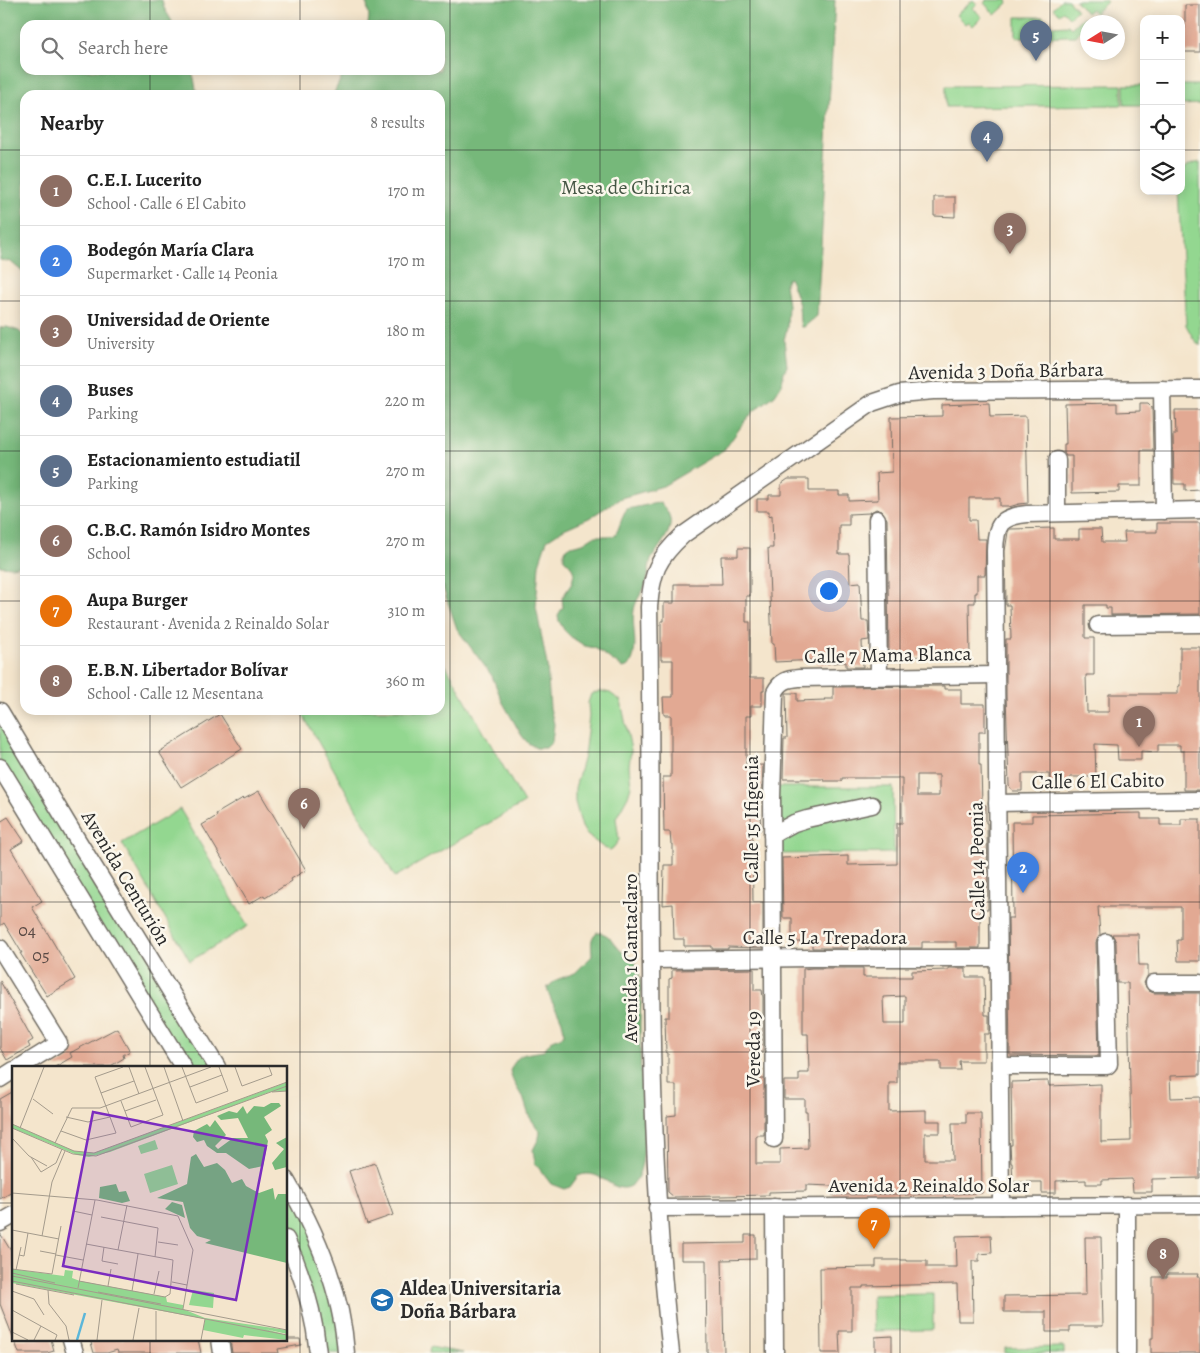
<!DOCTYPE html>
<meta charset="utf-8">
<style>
body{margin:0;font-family:Alegreya,serif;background:#f6f6f6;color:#222}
.controls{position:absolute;right:15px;top:15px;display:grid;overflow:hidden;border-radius:10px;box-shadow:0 2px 12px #0003}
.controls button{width:45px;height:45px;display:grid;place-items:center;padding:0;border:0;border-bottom:1px solid #e0e0e0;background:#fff;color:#222;font:25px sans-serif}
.compass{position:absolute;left:1080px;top:15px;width:45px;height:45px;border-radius:50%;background:#fff;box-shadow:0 2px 12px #0003;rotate:259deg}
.you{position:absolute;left:828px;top:590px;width:18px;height:18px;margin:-12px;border:4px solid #fff;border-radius:50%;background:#1a73e8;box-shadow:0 0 0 8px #1a73e833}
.badge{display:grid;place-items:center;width:32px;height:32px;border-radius:50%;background:#7c3aed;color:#fff;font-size:16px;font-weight:700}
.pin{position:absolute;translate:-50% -41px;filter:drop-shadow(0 1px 2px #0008)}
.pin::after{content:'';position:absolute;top:26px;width:18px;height:15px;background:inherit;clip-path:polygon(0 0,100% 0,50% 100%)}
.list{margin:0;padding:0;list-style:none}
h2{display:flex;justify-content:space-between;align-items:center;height:65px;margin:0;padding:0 20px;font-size:21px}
h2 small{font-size:16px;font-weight:400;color:#767676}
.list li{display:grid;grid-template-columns:32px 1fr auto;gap:15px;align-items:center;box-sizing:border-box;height:70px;padding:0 20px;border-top:1px solid #e0e0e0}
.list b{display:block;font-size:19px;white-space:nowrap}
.list p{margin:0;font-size:16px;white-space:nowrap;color:#767676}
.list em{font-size:16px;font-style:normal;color:#767676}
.icon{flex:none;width:28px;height:28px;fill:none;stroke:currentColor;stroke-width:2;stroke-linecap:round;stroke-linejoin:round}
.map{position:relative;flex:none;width:1200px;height:1353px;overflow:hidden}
.search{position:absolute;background:#fff;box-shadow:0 2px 12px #0003;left:20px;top:20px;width:425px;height:55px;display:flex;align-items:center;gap:12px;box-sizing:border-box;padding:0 18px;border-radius:15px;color:#767676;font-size:19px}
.panel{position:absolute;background:#fff;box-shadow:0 2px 12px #0003;left:20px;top:90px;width:425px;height:625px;border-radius:15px}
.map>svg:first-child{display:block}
.green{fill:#93d790;stroke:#5f815e}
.forest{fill:#76b87a;stroke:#507252}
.building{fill:#e2a993;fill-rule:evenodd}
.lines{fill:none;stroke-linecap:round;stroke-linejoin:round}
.minor-casing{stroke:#716c63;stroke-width:19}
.minor{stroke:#fff;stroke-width:16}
.grid{fill:none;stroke:#2b2b2b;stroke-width:1;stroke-opacity:0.55}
.labels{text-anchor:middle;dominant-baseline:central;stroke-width:5;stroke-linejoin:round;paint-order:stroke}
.number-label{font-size:18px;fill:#594a45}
.park-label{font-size:20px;fill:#455644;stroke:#fbf7ec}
.street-label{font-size:20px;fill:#2b2b2b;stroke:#fbf7ec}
.poi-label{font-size:20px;font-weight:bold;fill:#2b2b2b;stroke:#fbf7ec;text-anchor:start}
.inset-river{fill:none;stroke:#5bb6d9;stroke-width:2.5}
.inset-road{fill:none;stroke:#a49b8c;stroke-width:1}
.view{fill:#7b2cbf;fill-opacity:0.15;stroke:#7b2cbf;stroke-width:2.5}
.inset-edge{fill:none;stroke:#2b2b2b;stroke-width:2.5}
</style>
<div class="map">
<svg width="1200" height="1353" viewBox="0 0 1200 1353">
<rect width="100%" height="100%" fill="#fbf7ec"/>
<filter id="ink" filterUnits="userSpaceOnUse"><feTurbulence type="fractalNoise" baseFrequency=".02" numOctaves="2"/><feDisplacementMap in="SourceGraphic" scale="10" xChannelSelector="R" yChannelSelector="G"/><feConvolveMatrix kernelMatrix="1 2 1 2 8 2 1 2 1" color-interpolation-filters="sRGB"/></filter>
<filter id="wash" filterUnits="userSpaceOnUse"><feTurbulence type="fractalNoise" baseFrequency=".0096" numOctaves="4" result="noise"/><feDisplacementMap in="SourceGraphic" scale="20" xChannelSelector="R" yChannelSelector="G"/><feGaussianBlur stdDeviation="1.12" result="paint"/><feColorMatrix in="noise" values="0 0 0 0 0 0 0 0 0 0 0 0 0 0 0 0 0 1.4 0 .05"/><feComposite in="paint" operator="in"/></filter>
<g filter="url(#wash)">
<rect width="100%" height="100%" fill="#f4e5cc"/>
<!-- green -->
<g class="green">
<path d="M973,0L977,4L973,8L982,17L973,26L969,22L965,24L956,15Z"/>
<path d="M987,0H1007L1008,3L995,15L984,3Z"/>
<path d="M1061,0H1068L1077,10L1069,17L1063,11L1059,14L1053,8Z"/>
<path d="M1075,0H1105L1107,2L1095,13L1091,9L1086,13Z"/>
<path d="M1016,17H1043L1052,26L1068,25L1071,28L1083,17L1089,22L1075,36L1016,37Z"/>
<path d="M1122,85V105L946,107V86Z"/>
<rect x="1124" y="85" width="20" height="20"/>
<path d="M1181,85H1200V104L1181,105Z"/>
<path d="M1200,162V346L1193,338L1186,325L1178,191H1181C1181,172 1179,167 1200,162Z"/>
<path d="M440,655L524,803L395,877L300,710H440Z"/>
<path d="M601,691L610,693L621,701L631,750L629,766L631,786L628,796L616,818L619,840L613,848L610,850L604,848L587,835L582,827L575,802V788L584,756L589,716L588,703L591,694Z"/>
<path d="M0,711L217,1067H183L0,767Z"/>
<path d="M773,787H893L894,853L773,854Z"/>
<path d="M180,809L248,926L190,961L122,843Z"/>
<path d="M286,1180L313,1229L346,1353H318L286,1239Z"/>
<path d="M933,1294V1330L873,1331L872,1295Z"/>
<path d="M430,1347L463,1353H429Z"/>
<path d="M1064,1347V1353H1005V1348Z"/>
</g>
<!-- forest -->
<g class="forest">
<path d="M0,0H162L164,8L174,25H25V70H191L194,78L197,95H25V274L11,262L0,260Z"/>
<path d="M366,0H835L817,316L804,327H801C799,320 800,313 799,306C799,303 791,281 789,278L787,279L785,284L788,305L787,328L784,340L787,366L784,372L782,384L775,395L754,411L740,428L725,449L663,486L621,498L589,518L564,529L547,540L539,564L536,607L547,665L550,708L554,724L552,742L546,748H536L528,743L522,736L502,701L492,676L457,629L440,579V95H333L345,70H440V25H368L369,16Z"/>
<path d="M7,327L19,331L25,337V564L12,567L0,566V328Z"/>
<path d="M657,503H660C683,524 662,540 651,560C648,568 649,578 645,586C643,592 638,597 636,603C628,623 642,647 629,666L623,668L595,648L585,646L571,637L564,630L559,621L558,615L563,607L562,598L572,583L574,573L571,566L564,559V553L567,547L583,543L594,536H614C621,528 620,517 627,509Z"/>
<path d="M597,932C610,934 612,941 620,950C626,956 633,956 636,965C645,987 639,1011 640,1033C640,1057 641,1082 643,1106C644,1124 645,1145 642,1163C640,1171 638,1181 630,1186C613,1196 601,1166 578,1176L570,1187L564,1189L551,1184L535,1163L533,1150L539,1138L540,1132L529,1116L524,1100L514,1083L510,1071C519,1051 524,1055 543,1051L551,1041L564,1035C564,1014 551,1007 547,988L556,980L575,973L592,956C592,946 589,939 597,932Z"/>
</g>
<g id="blocks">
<!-- building -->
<g class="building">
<path d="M1185,5H1200V52H1181V29H1185Z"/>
<path d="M934,197H955V217L934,216Z"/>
<path d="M989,403L990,417L1026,416L1028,503L1019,504L1009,507V506H1000V498H969V520H976L977,539H986L985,575H977V593H975V603H969L970,656L896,657V652H889L887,519L882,511L876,509L869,513L849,514V525H839V554H849L850,583L860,582L862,621H868L869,640L862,641L863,667H846V662L817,664V660L775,662L774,644H772L768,548H773L772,515L769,516V511H757V499H769V495H781V484L788,479H809V491H839V495H849V501L878,500L877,473L892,472L891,417L942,416V405Z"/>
<path d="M1117,403V412L1140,411V403H1148L1152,407L1153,450H1141V486H1119V492L1072,493V456H1066L1064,453V444H1066L1065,404Z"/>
<path d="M1175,410H1200V490L1185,491V484H1174L1173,435H1176Z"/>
<path d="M1157,523H1200V614L1111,615V608H1106V605H1085V638H1094V675H1086L1087,712H1109V694H1178V686H1180V647H1200V790H1184V751H1180V745H1158V752L1141,751V760H1118L1117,745L1095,744L1096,777H1070V785L1049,786V774H1022V791H1013L1009,786L1006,695V639H1011L1010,605H1006L1005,551L1008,532L1010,529L1054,528V539H1079V529H1101L1102,542H1125L1124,532H1157Z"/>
<path d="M738,548H750V596H746V622H750V678H764V690H762V706H751V716H746V766L763,765L762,790H749V813H760L761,830H752L753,902H763V948L728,947V949H712V946H684V939H674L673,904L663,905L664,865H673V844H671L670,832H664L663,777H671V715H664L663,697H673V660H661V621H664V603H674V584H722L721,556H738Z"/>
<path d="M944,686V689H961V704H985V732H979V765H981L982,805H986V823H987L988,909H980V948H956V942H922V948H812V942H792V918H783L782,858L848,856V865L897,864V823H902V778H842V781H824L823,779H783L784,738H787L786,693H797V701L825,700L824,699H833V687ZM917,775H939V796H917Z"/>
<path d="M220,714L242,749L181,787L159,752Z"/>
<path d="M259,791L306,870L291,879L292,881L265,898L264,895L249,904L202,825L217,816L216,814L243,798L244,799Z"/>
<path d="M1141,813V819H1160V825H1181V819H1200V961H1178L1177,940H1181V907H1098L1100,935L1096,942L1099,1056L1010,1055L1008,918H1013L1012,822H1032V815Z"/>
<path d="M8,817L24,841L11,849L42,901L32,907L75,979L47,996L20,953H22L4,923L0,926V822Z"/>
<path d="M1112,934H1138L1139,965H1148V975L1144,983L1149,991L1154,993H1200V1075L1170,1076L1171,1098L1200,1097V1178L1152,1179V1192H1133L1132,1179L1102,1180V1184H1086V1180L1056,1181V1193H1042V1182H1013L1012,1163H1011L1010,1145H1012L1011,1082L1048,1081L1049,1086L1101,1084V1142L1131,1141L1128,983H1117L1116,942Z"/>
<path d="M812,968H863V977H912V971L948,970V968H966V977H984L985,1015H989V1034H984V1061H959L960,1070H941V1062H897V1083H889V1111L926,1110V1121H940V1133H925V1160H953L952,1123H966V1113H981L982,1193L905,1195V1194L832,1195V1186L806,1185V1191L769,1192V1195L674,1197L668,1192L667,1116L676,1115V1085H668V1053H666L665,1017H669V979L672,978V970L754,969V990H762L763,997V1052H756V1079H764V1135H756V1164H780V1149L808,1148L807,1111H805V1099H784V1081H799V1073H809L808,1034H803V969ZM905,996V1024H884L883,997Z"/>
<path d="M0,981L33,1040L28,1043L30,1047L7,1060L0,1048Z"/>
<path d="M117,1028L130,1051L123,1055L124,1058L109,1067H55L72,1057L70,1053Z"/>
<path d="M14,1091V1191L0,1199V1099Z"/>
<path d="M375,1163L393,1215L367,1224L349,1171Z"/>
<path d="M0,1233L14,1256L13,1337L0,1304Z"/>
<path d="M745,1235H756V1259L722,1260L724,1353H707L706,1260H681V1244L745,1243Z"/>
<path d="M991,1235L992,1253L979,1254V1261H972L973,1321H958L957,1284L863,1286V1288H852V1331H839L840,1353H821L820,1268L876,1267V1260H906V1261H927V1267H957L956,1236Z"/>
<path d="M1085,1237H1101L1103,1326H1070V1332H1046V1312H1004V1296L1086,1295Z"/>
<path d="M1167,1274H1198L1197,1277H1200V1353H1151V1338H1153V1277H1167Z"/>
<path d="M892,1336V1353H875V1337Z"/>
<path d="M14,1339H51L54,1351L47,1353H19Z"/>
<path d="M90,1339H198L201,1353H118L117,1350L107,1353H94Z"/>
<path d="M230,1339H300L301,1345L278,1349L279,1353H232Z"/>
</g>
</g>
</g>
<g filter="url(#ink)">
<use href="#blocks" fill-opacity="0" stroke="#716c63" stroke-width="1"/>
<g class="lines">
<!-- minor casing -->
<g class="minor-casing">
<g id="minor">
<path d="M1162,389L1164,511"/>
<path d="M1057,460V512"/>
<path d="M877,519L879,676"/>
<path d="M1098,625L1200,624"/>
<path d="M0,711L72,831L217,1067"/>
<path d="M0,767L183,1067"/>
<path d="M997,803L1200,800"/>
<path d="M772,835L794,823L807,819L872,805"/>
<path d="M0,948L59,1043L20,1067"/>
<path d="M651,960L809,958H999"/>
<path d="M1154,983H1200"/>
<path d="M1000,1066H1107L1109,1064L1106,942"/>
<path d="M0,1079L14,1070"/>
<path d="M774,1139L772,798L775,692C781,681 787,679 799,678L996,675"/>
<path d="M286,1180C317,1233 342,1291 346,1353"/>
<path d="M1127,1205V1353"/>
<path d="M1001,1206L995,551C996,524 1000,517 1027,514L1200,510"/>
<path d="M774,1207L775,1353"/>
<path d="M657,1208L1200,1205"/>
<path d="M0,1223L14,1215"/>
<path d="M286,1239C303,1275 314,1313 318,1353"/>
<path d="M71,1339L75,1353"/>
<path d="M220,1339L222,1353"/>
<path d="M671,1353C642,1105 654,855 649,607C652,572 657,559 683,535L872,403L899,394L933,391L1200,389"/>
</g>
</g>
<!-- minor -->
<use href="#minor" class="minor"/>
</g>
</g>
<!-- grid -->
<path class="grid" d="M150,0V25M300,0V25M450,0V1353M600,0V1353M750,0V1353M900,0V1353M1050,0V1353M150,70V95M300,70V95M0,150H25M440,150H1144M1181,150H1200M0,301H25M440,301H1200M0,451H25M440,451H1200M0,601H25M440,601H1200M150,710V1067M300,710V1353M0,752H1200M0,902H1200M0,1052H1200M0,1203H14M286,1203H1200M150,1339V1353"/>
<!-- icons -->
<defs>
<g id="university-disc" transform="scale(1.25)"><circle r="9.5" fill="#1f6fb2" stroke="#fbf7ec"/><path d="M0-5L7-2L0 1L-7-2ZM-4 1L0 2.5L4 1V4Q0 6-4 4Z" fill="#fff"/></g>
</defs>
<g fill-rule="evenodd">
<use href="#university-disc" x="382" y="1300"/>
</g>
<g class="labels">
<!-- number labels -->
<g class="number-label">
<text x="27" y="930">04</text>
<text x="41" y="955">05</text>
</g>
<!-- park labels -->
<g class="park-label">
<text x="626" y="187">Mesa de Chirica</text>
</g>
<!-- street labels -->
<g class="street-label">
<text transform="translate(1006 371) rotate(-1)">Avenida 3 Doña Bárbara</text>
<text transform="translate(888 655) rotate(-1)">Calle 7 Mama Blanca</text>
<text transform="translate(1098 781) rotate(-1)">Calle 6 El Cabito</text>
<text transform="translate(751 819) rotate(-90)">Calle 15 Ifigenia</text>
<text transform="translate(977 861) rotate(-91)">Calle 14 Peonia</text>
<text transform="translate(126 878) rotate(59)">Avenida Centurión</text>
<text x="825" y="937">Calle 5 La Trepadora</text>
<text transform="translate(630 958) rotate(-90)">Avenida 1 Cantaclaro</text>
<text transform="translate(753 1049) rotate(-90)">Vereda 19</text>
<text x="929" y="1185">Avenida 2 Reinaldo Solar</text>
</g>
<!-- poi labels -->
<g class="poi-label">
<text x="400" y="1288">Aldea Universitaria<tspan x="400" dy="23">Doña Bárbara</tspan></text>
</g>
</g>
<!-- overview -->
<g transform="translate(12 1066)">
<rect width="275" height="275" fill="#f4e5cc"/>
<path d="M275,16V25L258,26L98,86L77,91L65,89L0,62V58L62,85L82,87ZM143,74L146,83L129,88L126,80ZM160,99L166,118L138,127L132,108ZM0,203L52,210L53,204L61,205L60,212L68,215L154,231L155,236L171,239V243L193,252L275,264V268L253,263L275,269V274L232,269L231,272L191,264L193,253L0,217ZM181,224L202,227L201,242L177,239Z" fill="#93d790"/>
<path d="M259,37H267L269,40L252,51L260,64L253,69L256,75L251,100L237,103L214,87H205L195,80L192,74L185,76L181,71L182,65L195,58L198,61L203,54L214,69L203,80L206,83L221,72H236L226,52L209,54L205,50L217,45L225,47L231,40L235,48L242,40L252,41ZM275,71V101L263,104L260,97L272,83L264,77ZM184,88L192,101L205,97L213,104L220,117L230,113L234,120L247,127L261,122L263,134L266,128H275V197L193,177L199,174L185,170L178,162L171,136L145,132L175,118L179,91ZM104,118L107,126L114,125L118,135L110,137L87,132L88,121ZM160,136L170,139L173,152L153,143Z" fill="#76b87a"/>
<path class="inset-river" d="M65,274L73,247"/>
<path class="inset-road" d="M117,1L127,28M152,1L171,55M170,1L184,37L216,25L207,1M223,1L230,20L260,9L257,1M178,21L210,9M260,26L275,25M89,27L122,15M21,33L41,48M109,35L119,61L151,49L133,1M113,45L144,34M54,51L76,56L98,51M0,58L62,85L82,87L275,16M0,62L61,88L84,90L275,20M8,62L32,1M49,65L74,74L104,67L83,11L111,1M0,72L17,90L35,100M43,77L60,42H88L199,1M19,91L29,106L44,97L50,83M0,127L85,134L166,150L181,184L171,243M61,145L80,149M89,151L146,162L143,191M0,164L47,173M30,170L40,116L53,85M146,176L166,179M92,181L90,195L106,198M106,184L115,139M28,185L44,188M7,189L12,190L16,167M44,189L71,194M0,203L40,208L49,160M4,204L9,181M0,207L43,217M0,210L275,264M0,215L275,269M67,215L153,231L158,228L161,194L74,178M160,216L175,219M4,218L62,229M96,220L99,203M66,222L83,134M36,224L37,238L54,260L57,274M0,225L22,233L32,249M120,225L126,188M86,226L149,238M142,228L147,205M0,244L45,269L43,274M0,266L16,274M22,274L29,260M85,274L90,234M121,274L127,242M144,274V245M189,274L193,253"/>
<path class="view" d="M81,46L254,80L224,234L51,200Z"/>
<rect width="275" height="275" class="inset-edge"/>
</g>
</svg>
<div class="controls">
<button>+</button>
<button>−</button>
<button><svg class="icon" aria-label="locate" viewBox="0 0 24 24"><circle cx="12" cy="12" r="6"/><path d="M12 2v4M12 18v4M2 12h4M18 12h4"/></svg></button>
<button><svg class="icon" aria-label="layers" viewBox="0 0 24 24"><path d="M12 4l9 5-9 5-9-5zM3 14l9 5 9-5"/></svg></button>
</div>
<svg class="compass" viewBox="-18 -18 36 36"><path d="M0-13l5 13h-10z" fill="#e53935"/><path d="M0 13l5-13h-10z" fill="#767676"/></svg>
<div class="you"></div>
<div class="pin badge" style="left:1139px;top:747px;background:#8d6e63">1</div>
<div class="pin badge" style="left:1023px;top:893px;background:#3f7fe0">2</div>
<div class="pin badge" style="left:1010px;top:254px;background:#8d6e63">3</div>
<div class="pin badge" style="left:987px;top:162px;background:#5c6f8a">4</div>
<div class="pin badge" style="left:1036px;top:61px;background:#5c6f8a">5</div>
<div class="pin badge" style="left:304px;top:829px;background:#8d6e63">6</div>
<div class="pin badge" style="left:874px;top:1249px;background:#e8710a">7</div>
<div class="pin badge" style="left:1163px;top:1279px;background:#8d6e63">8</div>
<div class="search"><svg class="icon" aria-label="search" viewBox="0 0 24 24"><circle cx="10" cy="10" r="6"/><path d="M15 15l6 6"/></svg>Search here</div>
<section class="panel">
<h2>Nearby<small>8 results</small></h2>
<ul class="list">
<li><span class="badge" style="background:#8d6e63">1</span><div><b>C.E.I. Lucerito</b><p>School · Calle 6 El Cabito</p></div><em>170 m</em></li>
<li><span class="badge" style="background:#3f7fe0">2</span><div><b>Bodegón María Clara</b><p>Supermarket · Calle 14 Peonia</p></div><em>170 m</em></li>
<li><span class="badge" style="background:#8d6e63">3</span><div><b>Universidad de Oriente</b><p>University</p></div><em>180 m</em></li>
<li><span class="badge" style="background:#5c6f8a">4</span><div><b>Buses</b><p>Parking</p></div><em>220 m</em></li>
<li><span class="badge" style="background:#5c6f8a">5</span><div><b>Estacionamiento estudiatil</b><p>Parking</p></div><em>270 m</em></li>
<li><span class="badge" style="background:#8d6e63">6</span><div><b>C.B.C. Ramón Isidro Montes</b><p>School</p></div><em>270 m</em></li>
<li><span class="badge" style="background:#e8710a">7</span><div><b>Aupa Burger</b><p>Restaurant · Avenida 2 Reinaldo Solar</p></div><em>310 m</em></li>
<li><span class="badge" style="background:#8d6e63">8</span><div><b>E.B.N. Libertador Bolívar</b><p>School · Calle 12 Mesentana</p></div><em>360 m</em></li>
</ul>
</section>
</div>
